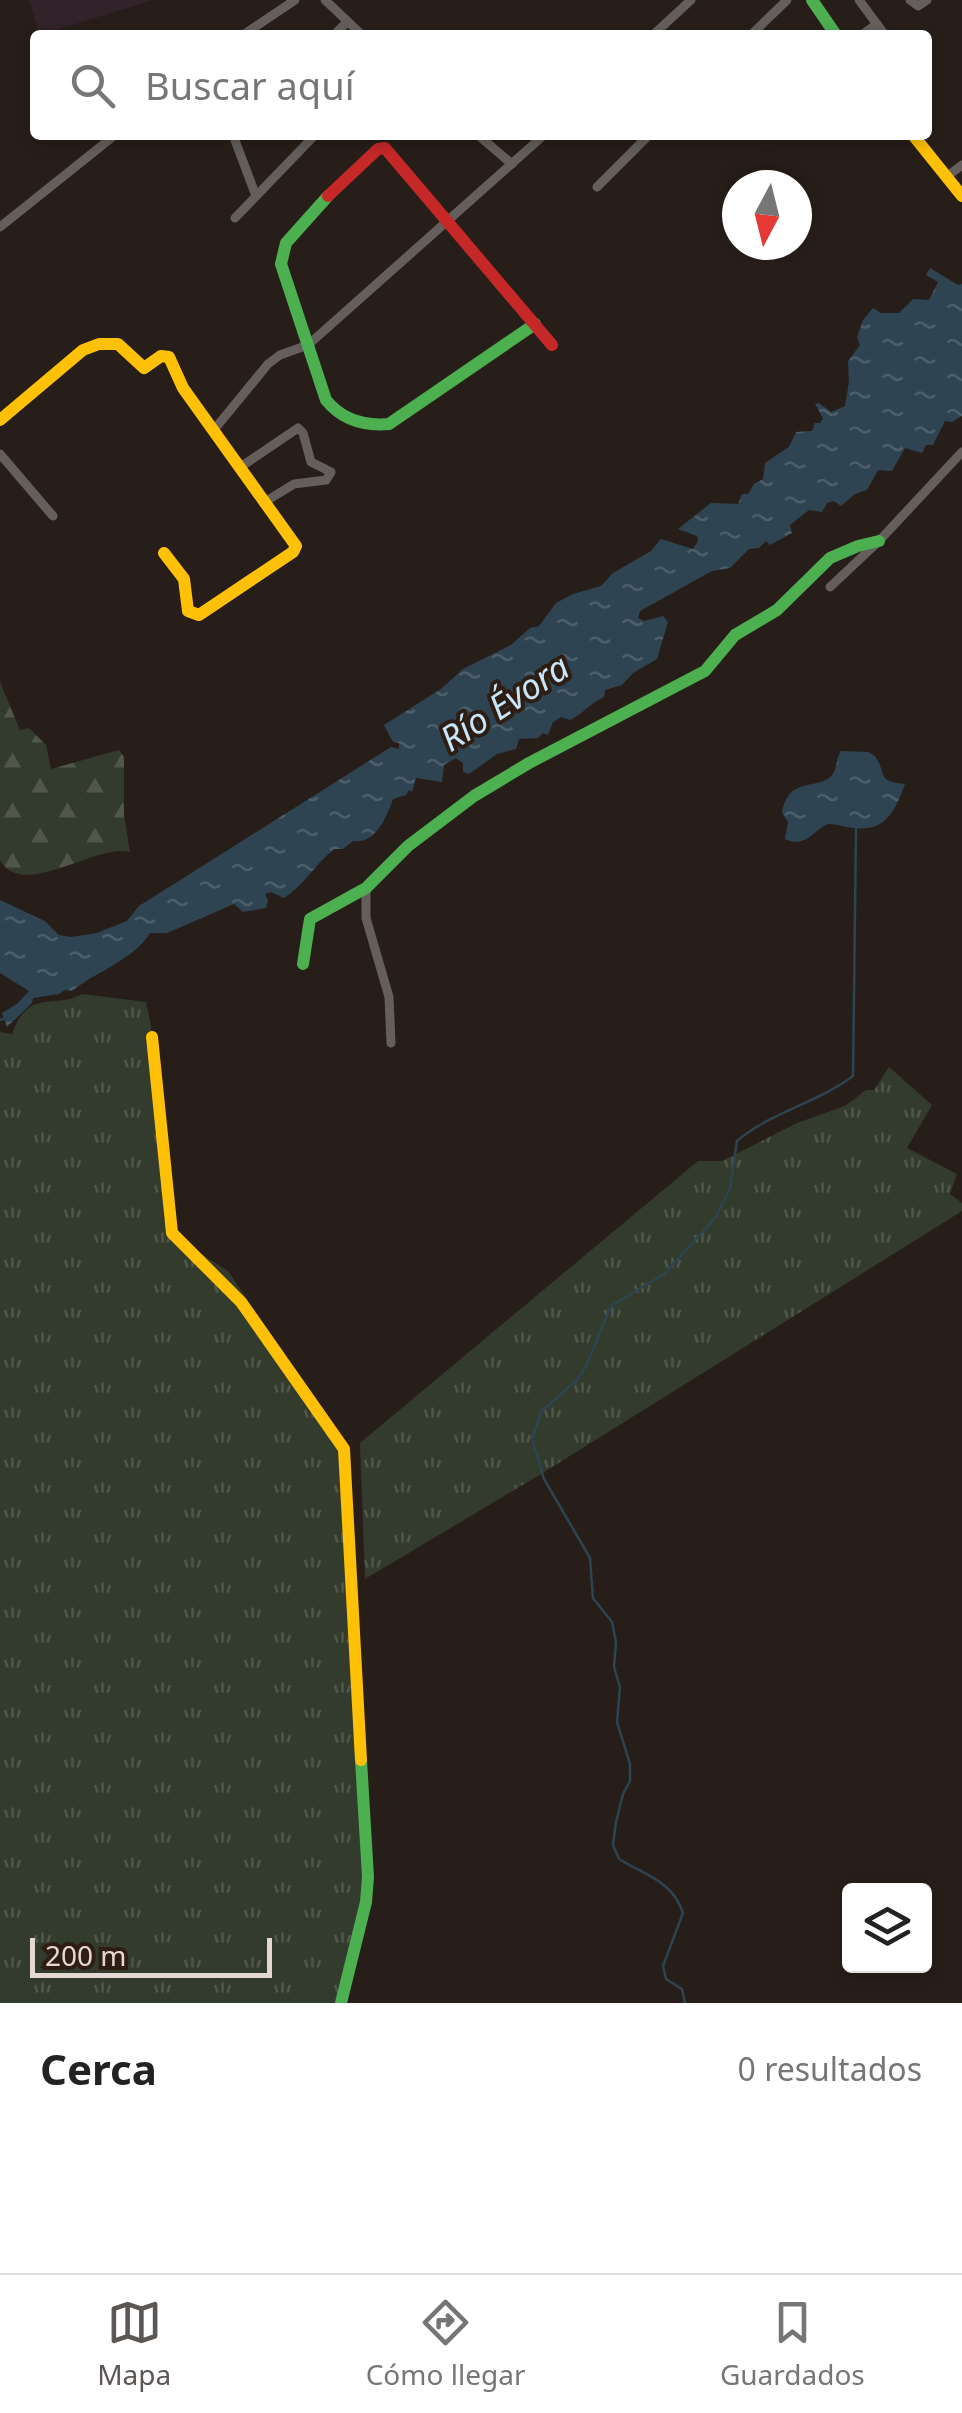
<!DOCTYPE html>
<html lang="es">
<meta charset="utf-8">
<style>
body{margin:0;font-family:"Noto Sans",sans-serif;background:#f6f6f6;color:#222}
.controls{position:absolute;right:30px;bottom:30px;display:grid;overflow:hidden;border-radius:10px;box-shadow:0 5px 15px #0003}
.controls button{width:90px;height:90px;display:grid;place-items:center;padding:0;border:0;border-bottom:2px solid #e0e0e0;background:#fff;color:#222;font:50px sans-serif}
.compass{position:absolute;left:722px;top:170px;width:90px;height:90px;border-radius:50%;background:#fff;box-shadow:0 5px 15px #0003;rotate:187deg}
.scale{position:absolute;left:30px;bottom:25px;width:242px;box-sizing:border-box;padding-left:10px;border:5px solid #e4d8d2;border-top:0;font-size:28px;line-height:35px;white-space:nowrap;color:#e4d8d2;-webkit-text-stroke:8px #2e1d13;paint-order:stroke}
.list{margin:0;padding:0;list-style:none}
h2{display:flex;justify-content:space-between;align-items:center;height:130px;margin:0;padding:0 40px;font-size:42px}
h2 small{font-size:32px;font-weight:400;color:#767676}
.icon{flex:none;width:55px;height:55px;fill:none;stroke:currentColor;stroke-width:2;stroke-linecap:round;stroke-linejoin:round}
.map{position:relative;flex:none;width:962px;height:2003px;overflow:hidden}
.search{position:absolute;background:#fff;box-shadow:0 5px 15px #0003;left:30px;right:30px;top:30px;height:110px;display:flex;align-items:center;gap:25px;box-sizing:border-box;padding:0 35px;border-radius:10px;color:#767676;font-size:38px}
.sheet{height:270px;background:#fff}
nav{display:flex;justify-content:space-around;align-items:center;box-sizing:border-box;height:140px;border-top:2px solid #e0e0e0;background:#fff;font-size:28px;color:#767676}
nav a{display:grid;justify-items:center;gap:5px}
nav .on{color:#5c5754}
.map>svg:first-child{display:block}
.education{fill:#322229}
.grass{fill:url(#grass-tufts)}
.forest{fill:url(#forest-firs)}
.water{fill:url(#water-ripples)}
.lines{fill:none;stroke-linecap:round;stroke-linejoin:round}
.stream{stroke:#2e4452;stroke-width:2.5}
.street{stroke:#645f5d;stroke-width:9}
.fast{stroke:#4caf50;stroke-width:12}
.slow{stroke:#ffc107;stroke-width:12}
.jam{stroke:#c62828;stroke-width:12}
.labels{text-anchor:middle;dominant-baseline:central;stroke-width:8;stroke-linejoin:round;paint-order:stroke}
.water-label{font-size:35px;font-style:italic;fill:#c8e6fa;stroke:#2e1d13}
</style>
<div class="map">
<svg width="962" height="2003" viewBox="0 0 962 2003">
<defs>
<pattern id="grass-tufts" width="24" height="20" patternUnits="userSpaceOnUse" patternTransform="scale(2.5)"><rect width="24" height="20" fill="#323b2c"/><path d="M3 7l-1-3M5 7V3M7 7l1-3M15 17l-1-3M17 17v-4M19 17l1-3" fill="none" stroke="#50574a"/></pattern>
<pattern id="forest-firs" width="22" height="20" patternUnits="userSpaceOnUse" patternTransform="scale(2.5)"><rect width="22" height="20" fill="#323b2c"/><path d="M5 1l3.5 6h-7zM16 11l3.5 6h-7z" fill="#50574a"/></pattern>
<pattern id="water-ripples" width="26" height="14" patternUnits="userSpaceOnUse" patternTransform="scale(2.5)"><rect width="26" height="14" fill="#2e4452"/><path d="M2 4q2-2 4 0t4 0M15 11q2-2 4 0t4 0" fill="none" stroke="#4c5e6a"/></pattern>
</defs>
<rect width="100%" height="100%" fill="#281e19"/>
<!-- education -->
<path class="education" d="M29,0H153L40,35Z"/>
<!-- grass -->
<g class="grass">
<path d="M82,994L146,1002L151,1025L164,1220L172,1223L195,1250L228,1271L340,1436L367,1877L338,2003H0V1032L12,1034C29,987 53,1010 82,994Z"/>
<path d="M889,1067L932,1105L907,1148L957,1174L950,1194L962,1203V1211L541,1474L365,1579L360,1443L698,1161H722L797,1123L845,1106L866,1090H874Z"/>
</g>
<!-- forest -->
<path class="forest" d="M0,682L20,730L29,728L46,745L51,769L119,750L124,757V816L130,852C95,843 23,901 0,860Z"/>
<!-- water -->
<g class="water">
<path d="M930,268L958,285L962,284V416L952,422L945,421L933,445H926L922,453L905,448L892,471L878,470L867,490L855,494L841,506L834,501L827,503L822,512L809,510L790,525L792,533L770,545L766,541L759,548L749,549L730,568L712,571L640,611L638,618L644,621L663,616L668,622L657,659L633,673L622,685L605,690L604,697C590,703 583,714 570,720L561,717L553,722L548,735L543,733L538,738L519,739L516,749L497,754L469,774L463,772V763L456,758L444,765L442,782L416,778L412,792L409,790L406,795L393,799C386,818 376,844 353,841L343,849H335C314,864 306,884 284,898L271,892L265,894L268,900L266,908L243,912L234,904L167,933H150C132,961 98,970 72,991L65,990L59,994L33,998L32,1003L7,1027L2,1013L17,1004L29,991L0,973V900L45,921L59,935L71,937L97,933L127,921L139,906L391,747L399,749V743L393,742L384,725L441,689L463,669L511,645L530,628L539,626L556,603L573,594L601,586L613,573L651,551L661,539L693,549L698,541L697,536L678,529L711,503L738,504L742,494H748L754,484L763,479L765,463L789,447L796,432L812,431L815,423H820L823,418L815,404L819,403L831,412L845,406L849,382L848,361L860,345L857,337L863,320L873,308L881,313H899L913,299L929,300L938,282L926,275Z"/>
<path d="M841,751L868,752L875,756C888,776 876,781 905,784C895,810 887,832 853,828C845,827 837,824 828,824C813,830 806,849 785,839L788,822L782,813C789,774 819,792 833,774C837,768 836,758 841,751Z"/>
</g>
<g class="lines">
<!-- stream -->
<g class="stream">
<path d="M0,1020L5,1018"/>
<path d="M685,2003L682,1989L666,1979L663,1966L683,1913C672,1880 644,1875 619,1859L613,1845L616,1822L623,1794L630,1781V1764L617,1722L620,1687L614,1667L616,1642L612,1622L593,1598L590,1558L544,1479L532,1439L541,1412L577,1380L586,1366L611,1306L664,1274L716,1217L730,1188L737,1141C771,1112 817,1103 853,1076L856,829"/>
</g>
<!-- street -->
<g class="street">
<path d="M325,0L362,35"/>
<path d="M859,0L885,35"/>
<path d="M910,0L918,6L927,0"/>
<path d="M243,35L295,0"/>
<path d="M334,35L347,22"/>
<path d="M653,35L691,0"/>
<path d="M751,35L787,0"/>
<path d="M862,35L877,24"/>
<path d="M233,135L256,196"/>
<path d="M478,135L512,164"/>
<path d="M946,177L962,165"/>
<path d="M597,187L649,135"/>
<path d="M235,218L315,135"/>
<path d="M0,227L115,135"/>
<path d="M213,431L268,364L280,355L308,345L544,135"/>
<path d="M0,454L53,516"/>
<path d="M239,468L298,428L303,433L311,462L331,472L326,480L294,484L263,503"/>
<path d="M830,587L879,541L962,452"/>
<path d="M366,888V918L389,997L391,1043"/>
</g>
<!-- fast -->
<g class="fast">
<path d="M812,0L836,35"/>
<path d="M328,196L286,243L281,264L326,400C342,420 365,426 389,424L535,324"/>
<path d="M303,964L310,919L366,888L408,846L474,796L529,763L705,671L735,635L777,610L830,558L858,546L879,541"/>
<path d="M341,2003L366,1902L368,1877L361,1760"/>
</g>
<!-- slow -->
<g class="slow">
<path d="M913,135L962,196"/>
<path d="M0,420L83,350L99,344H118L144,368L161,356L169,357L183,388L296,546L293,552L199,615L188,611L184,579L164,553"/>
<path d="M152,1037L172,1233L241,1302L344,1449L361,1760"/>
</g>
<!-- jam -->
<path class="jam" d="M328,196L378,149L385,148L552,345"/>
</g>
<g class="labels">
<!-- water labels -->
<g class="water-label">
<text transform="translate(504 702) rotate(-33)">Río Évora</text>
</g>
</g>
</svg>
<div class="controls">
<button><svg class="icon" aria-label="layers" viewBox="0 0 24 24"><path d="M12 4l9 5-9 5-9-5zM3 14l9 5 9-5"/></svg></button>
</div>
<svg class="compass" viewBox="-18 -18 36 36"><path d="M0-13l5 13h-10z" fill="#e53935"/><path d="M0 13l5-13h-10z" fill="#767676"/></svg>
<div class="scale">200 m</div>
<div class="search"><svg class="icon" aria-label="search" viewBox="0 0 24 24"><circle cx="10" cy="10" r="6"/><path d="M15 15l6 6"/></svg>Buscar aquí</div>
</div>
<section class="sheet">
<h2>Cerca<small>0 resultados</small></h2>
<ul class="list">
</ul>
</section>
<nav>
<a class="on"><svg class="icon" aria-label="map" viewBox="0 0 24 24"><path d="M3 6l6-2 6 2 6-2v14l-6 2-6-2-6 2zM9 4v14M15 6v14"/></svg>Mapa</a>
<a><svg class="icon" aria-label="directions" viewBox="0 0 24 24"><path d="M12 3l9 9-9 9-9-9zM9 14v-3h6M13 9l2 2-2 2"/></svg>Cómo llegar</a>
<a><svg class="icon" aria-label="saved" viewBox="0 0 24 24"><path d="M7 4h10v16l-5-4-5 4z"/></svg>Guardados</a>
</nav>
